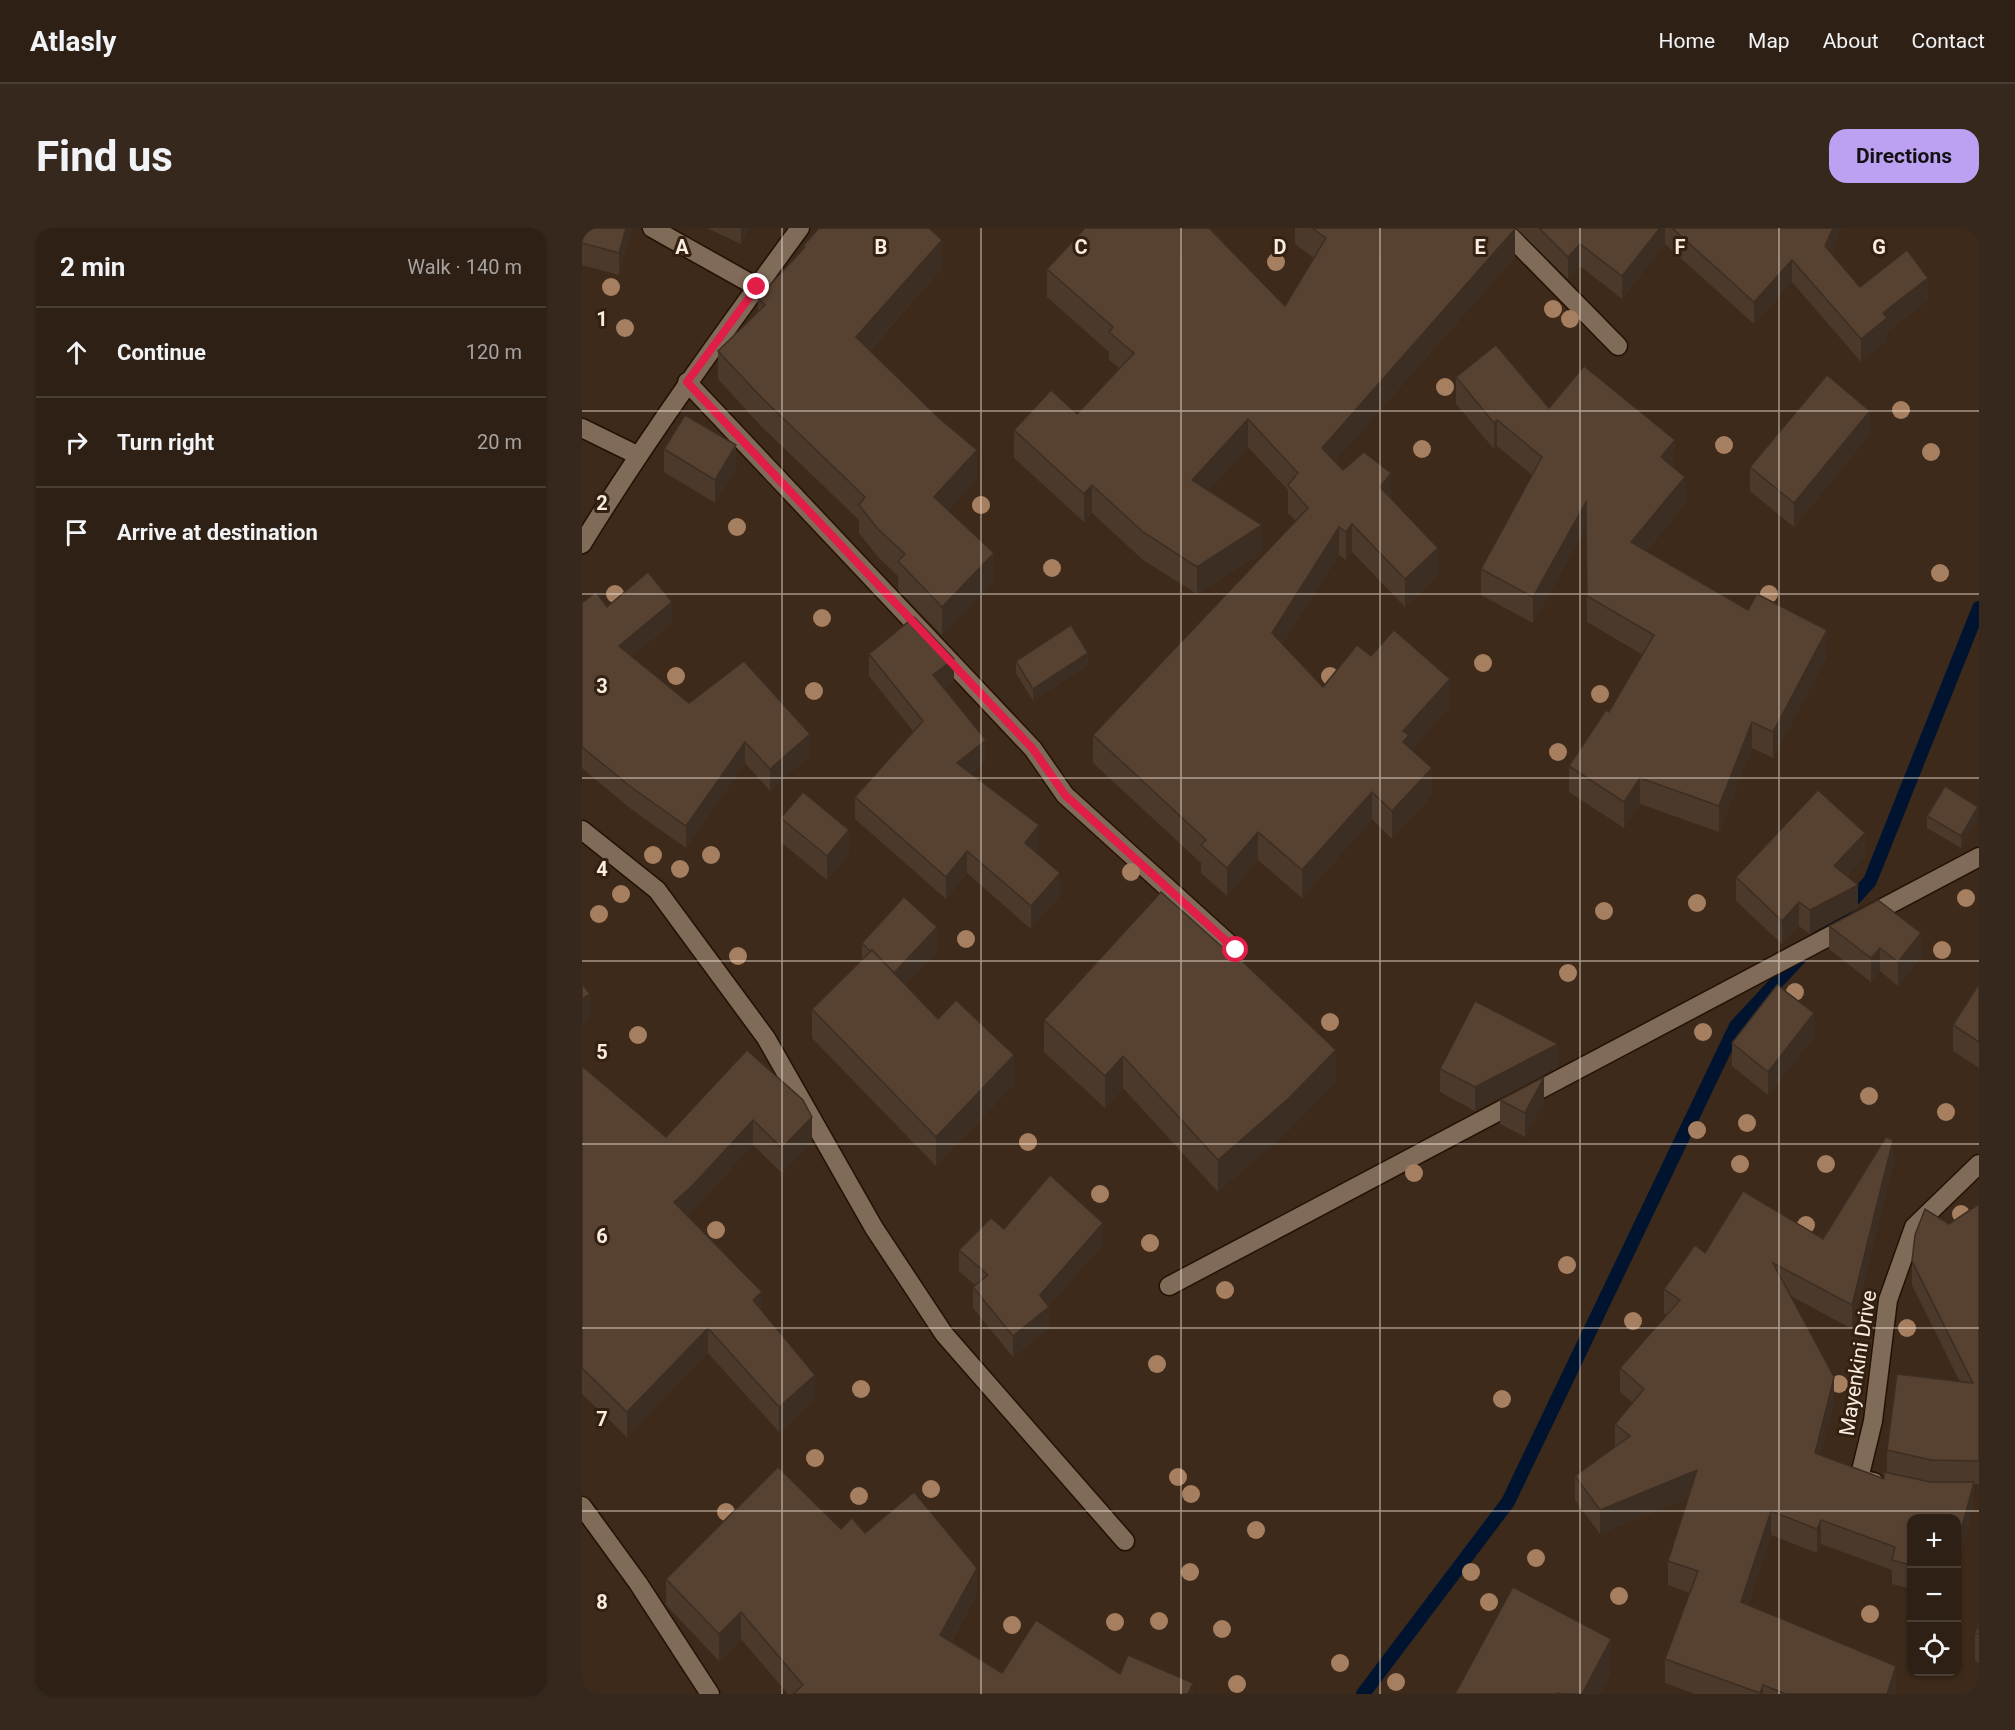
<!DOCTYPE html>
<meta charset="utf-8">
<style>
body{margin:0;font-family:Roboto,sans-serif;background:#36281d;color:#f1f3f6}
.controls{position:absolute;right:18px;bottom:18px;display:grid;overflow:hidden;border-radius:12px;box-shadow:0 2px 4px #0004}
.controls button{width:54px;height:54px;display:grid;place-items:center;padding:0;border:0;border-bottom:2px solid #493e34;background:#2e2014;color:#f1f3f6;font:30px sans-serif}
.stop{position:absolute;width:18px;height:18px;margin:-14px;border:4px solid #e11d48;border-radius:50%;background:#fff}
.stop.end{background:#e11d48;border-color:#fff;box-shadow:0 2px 6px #0008}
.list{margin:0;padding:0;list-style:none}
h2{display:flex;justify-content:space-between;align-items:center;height:78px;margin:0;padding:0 24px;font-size:26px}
h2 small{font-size:20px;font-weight:400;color:#a7a3a0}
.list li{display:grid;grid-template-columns:39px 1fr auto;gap:18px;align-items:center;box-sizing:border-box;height:90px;padding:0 24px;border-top:2px solid #493e34}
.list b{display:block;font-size:22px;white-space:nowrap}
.list em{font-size:20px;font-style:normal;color:#a7a3a0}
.icon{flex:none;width:33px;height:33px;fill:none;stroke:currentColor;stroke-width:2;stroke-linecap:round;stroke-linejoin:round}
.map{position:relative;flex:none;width:1397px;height:1466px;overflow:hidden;border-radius:18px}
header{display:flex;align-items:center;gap:36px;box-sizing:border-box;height:84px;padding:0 30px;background:#2e2014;border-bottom:2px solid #493e34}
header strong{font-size:28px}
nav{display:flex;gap:33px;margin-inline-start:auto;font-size:21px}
.intro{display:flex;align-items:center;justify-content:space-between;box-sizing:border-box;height:144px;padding:0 36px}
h1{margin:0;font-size:42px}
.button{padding:15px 27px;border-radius:18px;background:#bca0f2;color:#111;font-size:21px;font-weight:700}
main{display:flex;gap:36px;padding:0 36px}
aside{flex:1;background:#2e2014;border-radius:18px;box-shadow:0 2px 4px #0004}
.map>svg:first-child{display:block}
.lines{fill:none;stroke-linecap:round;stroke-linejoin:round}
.stream{stroke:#00142f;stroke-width:14}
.street-casing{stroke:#231204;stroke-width:21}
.street{stroke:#806a58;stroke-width:18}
.tree{fill:#a57f5f}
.wall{fill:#4b392b}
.shaded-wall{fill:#3d2e23}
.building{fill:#574232;stroke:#3d2e23;stroke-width:1.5}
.route{stroke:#e11d48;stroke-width:8}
.grid{fill:none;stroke:#f9ede2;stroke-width:1.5;stroke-opacity:0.55}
.labels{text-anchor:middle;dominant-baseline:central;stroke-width:6;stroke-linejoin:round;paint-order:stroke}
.street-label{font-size:21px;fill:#f9ede2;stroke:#332010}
.grid-label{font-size:20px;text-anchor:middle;font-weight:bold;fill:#f9ede2;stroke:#332010;stroke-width:6;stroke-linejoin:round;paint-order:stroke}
</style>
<header>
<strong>Atlasly</strong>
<nav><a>Home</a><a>Map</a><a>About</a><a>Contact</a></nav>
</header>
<div class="intro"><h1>Find us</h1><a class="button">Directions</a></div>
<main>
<aside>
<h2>2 min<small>Walk · 140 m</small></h2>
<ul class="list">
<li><svg class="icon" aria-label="ahead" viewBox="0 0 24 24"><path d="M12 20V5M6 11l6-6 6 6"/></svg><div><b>Continue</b></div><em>120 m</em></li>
<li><svg class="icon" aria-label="right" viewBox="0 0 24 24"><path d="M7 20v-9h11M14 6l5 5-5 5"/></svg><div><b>Turn right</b></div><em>20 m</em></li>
<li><svg class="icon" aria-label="arrive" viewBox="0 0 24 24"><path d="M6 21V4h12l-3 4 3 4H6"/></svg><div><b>Arrive at destination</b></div></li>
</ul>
</aside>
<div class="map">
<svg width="1397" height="1466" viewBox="0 0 1397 1466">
<rect width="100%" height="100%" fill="#3d2a1a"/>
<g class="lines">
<!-- stream -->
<g class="stream">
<path d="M1235,711L1288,653L1397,380"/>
<path d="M781,1466L926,1274L1154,798L1222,725"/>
</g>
<!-- street casing -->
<g class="street-casing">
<g id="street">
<path d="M70,0L175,59"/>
<path d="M915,0L928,8L1036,118"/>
<path d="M105,154L451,521L483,567L654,722"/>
<path d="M0,200L55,227"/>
<path d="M0,316C67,207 142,104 218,0"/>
<path d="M0,602L75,662L184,810L292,1000L362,1106L543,1313"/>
<path d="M587,1058L1397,629"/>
<path d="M1292,1254L1277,1251L1291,1193L1306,1072L1332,999L1397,936"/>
<path d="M0,1278L56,1355L128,1466"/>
</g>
</g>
<!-- street -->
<use href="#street" class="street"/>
</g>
<!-- trees -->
<g class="tree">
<circle cx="694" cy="34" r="9"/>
<circle cx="29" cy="59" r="9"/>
<circle cx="971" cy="81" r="9"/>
<circle cx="988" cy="91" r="9"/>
<circle cx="43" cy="100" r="9"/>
<circle cx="863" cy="159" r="9"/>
<circle cx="1319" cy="182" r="9"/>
<circle cx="1142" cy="217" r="9"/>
<circle cx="840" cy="221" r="9"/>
<circle cx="1349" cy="224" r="9"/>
<circle cx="399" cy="277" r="9"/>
<circle cx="155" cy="299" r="9"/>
<circle cx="470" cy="340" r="9"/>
<circle cx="1358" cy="345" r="9"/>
<circle cx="33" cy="366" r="9"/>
<circle cx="1187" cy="366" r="9"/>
<circle cx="240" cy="390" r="9"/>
<circle cx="901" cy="435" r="9"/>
<circle cx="94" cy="448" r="9"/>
<circle cx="748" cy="448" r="9"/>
<circle cx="232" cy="463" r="9"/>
<circle cx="1018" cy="466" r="9"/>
<circle cx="976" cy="524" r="9"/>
<circle cx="71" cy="627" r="9"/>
<circle cx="129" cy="627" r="9"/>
<circle cx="98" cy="641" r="9"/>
<circle cx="549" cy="644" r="9"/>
<circle cx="39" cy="666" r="9"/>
<circle cx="1384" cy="670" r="9"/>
<circle cx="1115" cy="675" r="9"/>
<circle cx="1022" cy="683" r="9"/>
<circle cx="17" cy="686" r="9"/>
<circle cx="384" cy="711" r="9"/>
<circle cx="1360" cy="722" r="9"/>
<circle cx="156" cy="728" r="9"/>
<circle cx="986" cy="745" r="9"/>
<circle cx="1213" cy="764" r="9"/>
<circle cx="748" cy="794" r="9"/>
<circle cx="1121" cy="804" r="9"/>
<circle cx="56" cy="807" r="9"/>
<circle cx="1287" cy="868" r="9"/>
<circle cx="1364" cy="884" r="9"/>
<circle cx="1165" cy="895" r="9"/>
<circle cx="1115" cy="902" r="9"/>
<circle cx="446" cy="914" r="9"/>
<circle cx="1158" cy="936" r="9"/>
<circle cx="1244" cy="936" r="9"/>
<circle cx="832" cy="945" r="9"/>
<circle cx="518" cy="966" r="9"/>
<circle cx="1379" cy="986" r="9"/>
<circle cx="1224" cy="997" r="9"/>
<circle cx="134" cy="1002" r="9"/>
<circle cx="568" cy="1015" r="9"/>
<circle cx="985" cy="1037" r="9"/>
<circle cx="643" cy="1062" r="9"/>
<circle cx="1051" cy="1093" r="9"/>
<circle cx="1325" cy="1100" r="9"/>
<circle cx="575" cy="1136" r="9"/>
<circle cx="1257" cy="1156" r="9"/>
<circle cx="279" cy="1161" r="9"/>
<circle cx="920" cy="1171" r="9"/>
<circle cx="233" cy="1230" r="9"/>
<circle cx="596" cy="1249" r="9"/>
<circle cx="349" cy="1261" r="9"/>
<circle cx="609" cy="1266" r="9"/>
<circle cx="277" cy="1268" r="9"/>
<circle cx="144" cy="1284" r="9"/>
<circle cx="674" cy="1302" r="9"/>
<circle cx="954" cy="1330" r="9"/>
<circle cx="608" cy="1344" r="9"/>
<circle cx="889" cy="1344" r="9"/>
<circle cx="1037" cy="1368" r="9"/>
<circle cx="907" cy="1374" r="9"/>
<circle cx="1288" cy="1386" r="9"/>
<circle cx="577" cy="1393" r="9"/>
<circle cx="533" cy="1394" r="9"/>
<circle cx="430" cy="1397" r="9"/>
<circle cx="640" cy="1401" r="9"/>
<circle cx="758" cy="1435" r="9"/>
<circle cx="814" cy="1454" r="9"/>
<circle cx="655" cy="1456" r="9"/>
</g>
<!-- wall -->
<g class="wall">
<path d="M0,0H50L37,47L0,37Z"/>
<path d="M125,0H167L159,16Z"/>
<path d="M713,0H932L933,29L753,233L761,242L809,271L856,348L823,379L770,324L764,332L757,327L700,416L741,459L789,428L868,479L830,521L850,567L810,611L790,591L720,670L676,632L645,668L619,645V635L511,535V507L714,293L706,285V262L666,219L626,263L680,325L615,366L561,332L510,285L502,294L432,230V202L495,186L537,140L527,132V124L465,69V41L703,78L732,30L713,16Z"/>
<path d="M934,0H1260L1249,26L1278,59L1346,72L1305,104V112L1279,134L1210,54L1172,96L1083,16L1040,71L998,38L986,51Z"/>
<path d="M221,18L360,40L288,122L395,251L366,282L412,353L360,407L316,362V348L296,329L277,305V292L179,198L136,151V123L176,84V70L221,21Z"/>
<path d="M874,149L967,180L1093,239L1092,240L1103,276L1064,323L1245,428L1191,530L1170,520L1137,604L1058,576L1042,600L987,564V538L1027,484L1061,427L1005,394L1004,300L951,395L899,367V341L950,247L915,218L912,221L874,176Z"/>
<path d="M1288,206L1212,299L1168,263V239Z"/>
<path d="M82,221L154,241L133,275L82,244Z"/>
<path d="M0,375L25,379L90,395L50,428L107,475L228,527L188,563L163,535L104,620L49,581L0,540Z"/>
<path d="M287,426L372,453L362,461L404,534L389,546L457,619L453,624L478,667L449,701L385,645L364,671L273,591V569L331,503L287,448Z"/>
<path d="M434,433L506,437L451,473L434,445Z"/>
<path d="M1345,588L1396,591L1379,620L1345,600Z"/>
<path d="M199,590L267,625L245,652L199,614Z"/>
<path d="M1283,629L1265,648L1276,680L1228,706L1217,698L1200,716L1154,673V649Z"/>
<path d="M1247,698L1339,729L1316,758L1298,743L1289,754L1247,721Z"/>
<path d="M280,715L355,723L323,757L356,791L432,856L354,938L230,810V781L280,732Z"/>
<path d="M1397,756V840L1371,823V797Z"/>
<path d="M462,792L754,854L706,903L636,964L541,860L523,880L462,824Z"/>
<path d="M1232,809L1186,867L1150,838V815Z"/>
<path d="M165,822L230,914L200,945L171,917L105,987L180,1082L233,1172L197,1204L126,1125L45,1209L0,1166V838L84,909Z"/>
<path d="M976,839L893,883L858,864V841Z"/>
<path d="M918,872H962L943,909L918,896Z"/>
<path d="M1311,936L1270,1101L1209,1068L1252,1173L1238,1227L1302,1251L1305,1245V1222L1378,1154L1330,1057V1033L1367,996L1397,976V1256H1392V1278L1329,1290V1361L1310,1356V1342L1239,1316L1235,1325L1189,1307L1166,1377L1314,1462L1313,1466H1113L1083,1455V1431L1108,1365L1086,1357V1333L1106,1270L1018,1306L993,1272V1248L1033,1219V1196L1051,1175L1038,1164V1140L1085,1087L1082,1085V1061L1123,1025L1241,1011Z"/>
<path d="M422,1001L521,1016L467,1078V1100L431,1129L391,1080V1059L393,1057L377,1043V1022Z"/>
<path d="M259,1301L283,1305L395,1366L369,1414L420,1445L538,1446L611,1466H206L159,1411L137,1433L84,1377V1351Z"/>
<path d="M1397,1396V1435L1393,1433V1405Z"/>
</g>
<!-- shaded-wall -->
<g class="shaded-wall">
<path d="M44,0H50L37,47V25Z"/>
<path d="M159,0H167L159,16Z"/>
<path d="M1078,0H1083V16L1040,71V48Z"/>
<path d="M1251,0H1260L1243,41V18Z"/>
<path d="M933,1V29L740,248V220Z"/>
<path d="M360,12V40L274,137V109Z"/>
<path d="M998,16V38L986,51V29Z"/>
<path d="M1210,32V54L1172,96V74Z"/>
<path d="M1346,50V72L1305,104V112L1279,134V111L1301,85Z"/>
<path d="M1288,183V206L1212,299V275Z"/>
<path d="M666,191V219L610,280V252Z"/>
<path d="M915,192V218L912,221V195Z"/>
<path d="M1093,212V239L1079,256V229Z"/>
<path d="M154,217V241L133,275V252Z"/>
<path d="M395,222V251L352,298V269Z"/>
<path d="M809,245V273L798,259Z"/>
<path d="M1103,249V276L1049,340V314Z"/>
<path d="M510,257V285L502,294V266Z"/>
<path d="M1004,274V300L951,395V369Z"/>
<path d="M770,296V324L764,332V304Z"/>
<path d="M680,297V325L615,366V339Z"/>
<path d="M757,299V327L690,433V405Z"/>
<path d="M856,320V348L823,379V351Z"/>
<path d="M412,325V353L360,407V379Z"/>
<path d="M90,374V395L37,439V418Z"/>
<path d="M1245,402V428L1191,530V504Z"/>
<path d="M506,425V437L451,473V461Z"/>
<path d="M372,431V453L351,469V447Z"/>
<path d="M868,451V479L827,525L821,542V503Z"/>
<path d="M1170,494V520L1137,604V578Z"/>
<path d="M228,506V527L188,563V541Z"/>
<path d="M404,512V534L375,557V535Z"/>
<path d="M163,514V535L104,620V598Z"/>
<path d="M850,540V567L810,611V583Z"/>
<path d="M1058,550V576L1042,600V574Z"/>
<path d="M790,564V591L720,670V642Z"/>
<path d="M1396,579V591L1379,620V608Z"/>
<path d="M457,597V619L443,637V615Z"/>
<path d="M267,602V625L245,652V628Z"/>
<path d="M676,604V632L645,668V640Z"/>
<path d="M1283,605V629L1252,661V638Z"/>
<path d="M385,623V645L364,671V649Z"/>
<path d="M478,645V667L449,701V678Z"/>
<path d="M1276,657V680L1228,706V682Z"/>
<path d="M1217,674V698L1200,716V693Z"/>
<path d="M355,699V723L312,768V745Z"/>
<path d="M1339,705V729L1316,758V734Z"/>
<path d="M1298,720V743L1289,754V730Z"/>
<path d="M8,766V791L0,797V771Z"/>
<path d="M1232,785V809L1186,867V844Z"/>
<path d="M976,816V839L893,883V859Z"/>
<path d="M754,822V854L706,903L636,964V932Z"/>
<path d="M432,827V856L354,938V909Z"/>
<path d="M541,828V860L523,880V848Z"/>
<path d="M962,849V872L943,909V885Z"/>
<path d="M230,889V914L200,945V920Z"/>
<path d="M171,892V917L110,984L92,999V974Z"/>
<path d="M1311,912V936L1270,1101V1077Z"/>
<path d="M521,995V1016L463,1083L467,1079V1100L431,1129V1108L458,1067Z"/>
<path d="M180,1064V1089L171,1072Z"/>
<path d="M126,1100V1125L45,1209V1184Z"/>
<path d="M233,1147V1172L197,1204V1179Z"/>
<path d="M1252,1149V1173L1233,1249V1225Z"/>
<path d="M1115,1242V1266L1018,1306V1282Z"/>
<path d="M1392,1254V1278L1374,1345V1321Z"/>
<path d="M1189,1283V1307L1159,1398V1374Z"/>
<path d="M1239,1292V1316L1235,1325V1301Z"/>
<path d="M395,1340V1366L358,1433V1407Z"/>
<path d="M159,1384V1411L137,1433V1406Z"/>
<path d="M1029,1411V1445L1018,1466H1000Z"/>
<path d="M1314,1438V1462L1313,1466H1305Z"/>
<path d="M611,1455V1466H606Z"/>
<path d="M1181,1457V1466H1178V1465Z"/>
</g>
<!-- building -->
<g class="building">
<path d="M0,0H44L37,25L0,15Z"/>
<path d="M237,0H347L360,12L274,109L357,190L395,222L352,269L412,325L360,379L316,333L323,326L296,301L277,277L283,269L179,169L136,123L183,77L176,70L223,19L221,18Z"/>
<path d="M503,0H627L703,78L744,10L730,0H932L933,1L740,220L761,242L782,224L809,245L798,259L856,320L823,351L770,296L764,304L757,299L690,405L741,459L775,417L789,428L812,402L868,451L821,503L827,507L821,514L850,540L810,583L790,564L720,642L676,604L645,640L619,617L624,612L511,507L726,280L706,257L716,245L666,191L610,252L680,297L615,339L561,304L510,257L502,266L432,202L469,162L495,186L552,125L527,104L531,99L465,41Z"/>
<path d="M957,0H1078L1040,48L998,16L986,29Z"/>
<path d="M1090,0H1251L1243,18L1278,59L1325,22L1346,50L1301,85L1305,90L1279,111L1210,32L1172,74Z"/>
<path d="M914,117L967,180L1002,138L1093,212L1079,229L1103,249L1049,314L1166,382L1175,366L1245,402L1191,504L1170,494L1137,578L1058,550L1042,574L987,538L1024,482L1027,484L1072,407L1005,368L1004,274L951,369L899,341L960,229L915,192L912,195L874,149Z"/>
<path d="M1245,147L1288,183L1212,275L1168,239Z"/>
<path d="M103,187L154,217L133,252L82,221Z"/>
<path d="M66,344L90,374L37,418L107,475L162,433L228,506L188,541L163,514L104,598L49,559L0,519V375L14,364L25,379Z"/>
<path d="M332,389L372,431L351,447L404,512L375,535L457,597L443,615L478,645L449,678L385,623L364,649L273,569L341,493L287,426Z"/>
<path d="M489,397L506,425L451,461L434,433Z"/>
<path d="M1363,558L1396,579L1379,608L1345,588Z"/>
<path d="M1236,562L1283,605L1252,638L1276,657L1228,682L1217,674L1200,693L1154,649Z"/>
<path d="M221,564L267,602L245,628L199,590Z"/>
<path d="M579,664L657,734L659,732L754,822L706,871L636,932L541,828L523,848L462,792Z"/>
<path d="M322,669L355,699L312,745L290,722L289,724L280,715Z"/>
<path d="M1296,672L1339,705L1316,734L1298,720L1289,730L1247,698Z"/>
<path d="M290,722L356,791L374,772L432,827L354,909L230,781Z"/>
<path d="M0,756L8,766L0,771Z"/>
<path d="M1397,756V814L1371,797Z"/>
<path d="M1195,757L1232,785L1186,844L1150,815Z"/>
<path d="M893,773L976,816L893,859L858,841Z"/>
<path d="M165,822L221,872L230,889L200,920L171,892L110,958L92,974L180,1064L171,1072L233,1147L197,1179L126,1100L45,1184L0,1140V838L84,909Z"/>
<path d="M962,849L943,885L918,872Z"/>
<path d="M1304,909L1311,912L1270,1077L1191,1035L1252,1149L1233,1225L1302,1251V1244L1348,1254H1392L1374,1321V1290H1329V1337L1310,1332L1313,1319L1239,1292L1235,1301L1189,1283L1159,1374L1314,1438L1305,1466H1204L1181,1457L1178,1465L1083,1431L1116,1343L1086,1333L1115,1242L1018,1282L993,1248L1048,1208L1033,1196L1062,1161L1038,1140L1098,1072L1082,1061L1113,1017L1123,1025L1161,963L1241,1011Z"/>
<path d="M468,947L521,995L458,1067L467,1079L431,1108L391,1059L406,1047L377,1022L409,990L422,1001Z"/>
<path d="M1397,976V1233L1349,1232L1305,1222L1315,1146L1391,1155L1330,1033L1333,1007L1343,981L1367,996Z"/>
<path d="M196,1239L259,1301L270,1290L283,1305L332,1264L395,1340L358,1407L420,1445L454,1392L538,1446L546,1427L611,1455L606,1466H211L221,1457L159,1384L137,1406L84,1351Z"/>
<path d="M931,1359L1029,1411L1000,1466H979L976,1465V1466H873Z"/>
<path d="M1397,1396V1406L1393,1405Z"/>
</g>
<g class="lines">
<!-- route -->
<path class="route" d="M175,59L105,154L451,521L483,567L654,722"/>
</g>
<!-- grid -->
<path class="grid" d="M200,0V1466M399,0V1466M599,0V1466M798,0V1466M998,0V1466M1197,0V1466M0,183H1397M0,366H1397M0,550H1397M0,733H1397M0,916H1397M0,1100H1397M0,1283H1397"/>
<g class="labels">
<!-- street labels -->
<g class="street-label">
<text transform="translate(1276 1135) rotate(-81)">Mayenkini Drive</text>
</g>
</g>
<g class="grid-label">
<text x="100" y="26">A</text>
<text x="299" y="26">B</text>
<text x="499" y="26">C</text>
<text x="698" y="26">D</text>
<text x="898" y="26">E</text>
<text x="1098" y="26">F</text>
<text x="1297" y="26">G</text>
<text x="20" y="98">1</text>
<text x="20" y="282">2</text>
<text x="20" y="465">3</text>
<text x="20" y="648">4</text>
<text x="20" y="831">5</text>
<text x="20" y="1015">6</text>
<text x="20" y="1198">7</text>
<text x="20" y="1381">8</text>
</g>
</svg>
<div class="controls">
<button>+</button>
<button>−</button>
<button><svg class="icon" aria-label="locate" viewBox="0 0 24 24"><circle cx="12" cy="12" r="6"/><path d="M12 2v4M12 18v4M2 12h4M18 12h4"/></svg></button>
</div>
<div class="stop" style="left:654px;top:722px"></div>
<div class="stop end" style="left:175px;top:59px"></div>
</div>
</main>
